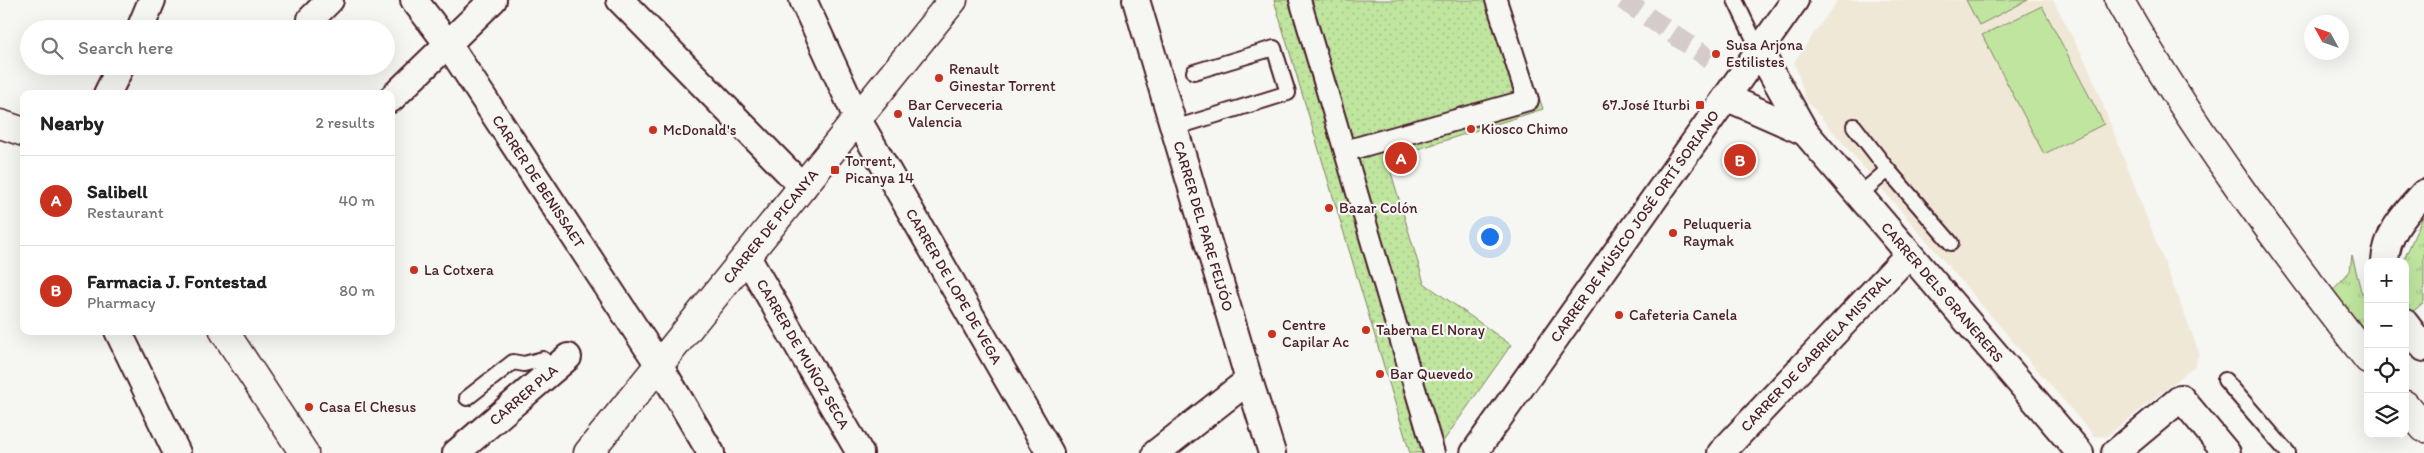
<!DOCTYPE html>
<meta charset="utf-8">
<style>
body{margin:0;font-family:Itim,sans-serif;background:#f6f6f6;color:#202124}
.controls{position:absolute;right:15px;bottom:15px;display:grid;overflow:hidden;border-radius:10px;box-shadow:0 5px 20px #0002}
.controls button{width:45px;height:45px;display:grid;place-items:center;padding:0;border:0;border-bottom:1px solid #e0e0e0;background:#fff;color:#202124;font:25px sans-serif}
.compass{position:absolute;left:2304px;top:15px;width:45px;height:45px;border-radius:50%;background:#fff;box-shadow:0 5px 20px #0002;rotate:310deg}
.you{position:absolute;left:1489px;top:236px;width:18px;height:18px;margin:-12px;border:4px solid #fff;border-radius:50%;background:#1a73e8;box-shadow:0 0 0 8px #1a73e833}
.badge{display:grid;place-items:center;width:32px;height:32px;border-radius:50%;background:#c8321e;color:#fff;font-size:16px;font-weight:700}
.pin{position:absolute;translate:-50% -50%;border:2px solid #fff;box-shadow:0 1px 5px #0006}
.list{margin:0;padding:0;list-style:none}
h2{display:flex;justify-content:space-between;align-items:center;height:65px;margin:0;padding:0 20px;font-size:21px}
h2 small{font-size:16px;font-weight:400;color:#757577}
.list li{display:grid;grid-template-columns:32px 1fr auto;gap:15px;align-items:center;box-sizing:border-box;height:90px;padding:0 20px;border-top:1px solid #e0e0e0}
.list b{display:block;font-size:19px;white-space:nowrap}
.list p{margin:0;font-size:16px;white-space:nowrap;color:#757577}
.list em{font-size:16px;font-style:normal;color:#757577}
.icon{flex:none;width:28px;height:28px;fill:none;stroke:currentColor;stroke-width:2;stroke-linecap:round;stroke-linejoin:round}
.map{position:relative;flex:none;width:2424px;height:453px;overflow:hidden}
.search{position:absolute;background:#fff;box-shadow:0 5px 20px #0002;left:20px;top:20px;width:375px;height:55px;display:flex;align-items:center;gap:12px;box-sizing:border-box;padding:0 18px;border-radius:28px;color:#757577;font-size:19px}
.panel{position:absolute;background:#fff;box-shadow:0 5px 20px #0002;left:20px;top:90px;width:375px;height:245px;border-radius:10px}
.map>svg:first-child{display:block}
.built{fill:#f0e8d7}
.grass{fill:url(#grass-tufts);stroke:#848265}
.park{fill:url(#park-dots);stroke:#848265}
.pitch{fill:#bfe59f;stroke:#848265}
.lines{fill:none;stroke-linecap:round;stroke-linejoin:round}
.pedestrian-tunnel{stroke:#d4cbca;stroke-width:20;stroke-dasharray:20 10;stroke-linecap:butt}
.service-casing{stroke:#4a1f2b;stroke-width:18}
.pedestrian-casing{stroke:#4a1f2b;stroke-width:24}
.minor-casing{stroke:#4a1f2b;stroke-width:30}
.tertiary-casing{stroke:#4a1f2b;stroke-width:31}
.service{stroke:#f6f6f2;stroke-width:14}
.pedestrian{stroke:#f6f6f2;stroke-width:20}
.minor{stroke:#f6f6f2;stroke-width:26}
.tertiary{stroke:#f6f6f2;stroke-width:28}
.poi-dot{fill:#c8321e;stroke:#f6f6f2;stroke-width:2}
.labels{text-anchor:middle;dominant-baseline:central;stroke-width:4.5;stroke-linejoin:round;paint-order:stroke}
.poi-label{font-size:15px;fill:#4a1f2b;stroke:#f6f6f2;text-anchor:start}
.street-label{font-size:15px;fill:#4a1f2b;stroke:#f6f6f2}
</style>
<div class="map">
<svg width="2424" height="453" viewBox="0 0 2424 453">
<defs>
<pattern id="grass-tufts" width="24" height="20" patternUnits="userSpaceOnUse" patternTransform="scale(1.25)"><rect width="24" height="20" fill="#bfe59f"/><path d="M3 7l-1-3M5 7V3M7 7l1-3M15 17l-1-3M17 17v-4M19 17l1-3" fill="none" stroke="#a6c489"/></pattern>
<pattern id="park-dots" width="8" height="8" patternUnits="userSpaceOnUse" patternTransform="scale(1.25)"><rect width="8" height="8" fill="#bfe59f"/><path d="M2 2h.1M6 6h.1" fill="none" stroke="#a6c489" stroke-width="1.8" stroke-linecap="round"/></pattern>
</defs>
<rect width="100%" height="100%" fill="#f6f6f2"/>
<filter id="ink" filterUnits="userSpaceOnUse"><feTurbulence type="fractalNoise" baseFrequency=".02" numOctaves="2"/><feDisplacementMap in="SourceGraphic" scale="10" xChannelSelector="R" yChannelSelector="G"/><feConvolveMatrix kernelMatrix="1 2 1 2 8 2 1 2 1" color-interpolation-filters="sRGB"/></filter>
<g filter="url(#ink)">
<!-- built -->
<path class="built" d="M1838,0H2053L2088,66L2199,352L2195,366L2106,437L2094,436L1806,100L1794,62Z"/>
<!-- grass -->
<g class="grass">
<path d="M2424,214V302L2409,315L2405,308V262H2403Z"/>
<path d="M2352,255L2361,291L2368,298V334L2333,290L2350,271Z"/>
</g>
<!-- park -->
<path class="park" d="M1274,0H1506L1543,109L1387,159L1424,283L1511,345L1435,453H1410Z"/>
<!-- pitch -->
<g class="pitch">
<path d="M1966,0H2028L1979,25Z"/>
<path d="M2042,6L2104,124L2044,154L1982,35Z"/>
</g>
<g class="lines">
<!-- pedestrian-tunnel -->
<path class="pedestrian-tunnel" d="M1623,0L1710,59"/>
<!-- service casing -->
<g class="service-casing">
<g id="service">
<path d="M1735,0L1759,50"/>
<path d="M1854,126L1888,170L1951,243"/>
<path d="M1174,128L1288,93L1274,48L1194,72"/>
<path d="M1859,195L1888,170"/>
<path d="M2225,380L2288,453"/>
<path d="M467,398L513,362L524,364L543,359L553,369"/>
</g>
</g>
<!-- pedestrian casing -->
<g class="pedestrian-casing">
<g id="pedestrian">
<path d="M1300,0L1434,453"/>
<path d="M1345,151L1528,100L1496,0"/>
</g>
</g>
<!-- minor casing -->
<g class="minor-casing">
<g id="minor">
<path id="s1" d="M414,0L448,44L659,365L711,453"/>
<path d="M620,0L803,187"/>
<path id="s2" d="M803,0L858,120L1050,453"/>
<path id="s3" d="M1136,0L1249,380L1272,453"/>
<path d="M311,19L330,0"/>
<path d="M140,29L152,0"/>
<path id="s4" d="M1759,50L1805,132L2080,453"/>
<path d="M107,94L121,66"/>
<path d="M1728,98L1805,132"/>
<path d="M391,99L493,0"/>
<path id="s5" d="M747,257L860,453"/>
<path d="M2385,262C2386,233 2406,213 2424,193"/>
<path d="M2405,323L2424,348"/>
<path d="M118,331L177,453"/>
<path id="s6" d="M456,453L568,357"/>
<path d="M1156,453L1249,380"/>
<path id="s7" d="M1474,453L1795,0"/>
<path id="s8" d="M1721,453L1909,254"/>
<path d="M2115,453L2181,398L2227,453"/>
</g>
</g>
<!-- tertiary casing -->
<g class="tertiary-casing">
<g id="tertiary">
<path d="M2119,0C2191,127 2278,244 2368,359"/>
<path d="M0,124L24,132"/>
<path d="M224,331L304,453"/>
<path d="M2405,405L2424,428"/>
<path id="s9" d="M588,453L953,0"/>
</g>
</g>
<!-- service -->
<use href="#service" class="service"/>
<!-- pedestrian -->
<use href="#pedestrian" class="pedestrian"/>
<!-- minor -->
<use href="#minor" class="minor"/>
<!-- tertiary -->
<use href="#tertiary" class="tertiary"/>
</g>
</g>
<!-- markers -->
<g class="poi-dot">
<circle cx="1716" cy="54" r="5"/>
<circle cx="939" cy="78" r="5"/>
<rect x="1695" y="100" width="10" height="10" rx="2.5"/>
<circle cx="898" cy="114" r="5"/>
<circle cx="1471" cy="129" r="5"/>
<circle cx="653" cy="130" r="5"/>
<rect x="830" y="165" width="10" height="10" rx="2.5"/>
<circle cx="1329" cy="208" r="5"/>
<circle cx="1673" cy="233" r="5"/>
<circle cx="414" cy="270" r="5"/>
<circle cx="1619" cy="315" r="5"/>
<circle cx="1366" cy="330" r="5"/>
<circle cx="1272" cy="334" r="5"/>
<circle cx="1380" cy="374" r="5"/>
<circle cx="309" cy="407" r="5"/>
</g>
<g class="labels">
<!-- poi labels -->
<g class="poi-label">
<text x="1726" y="45">Susa Arjona<tspan x="1726" dy="17">Estilistes</tspan></text>
<text x="949" y="69">Renault<tspan x="949" dy="17">Ginestar Torrent</tspan></text>
<text x="908" y="105">Bar Cerveceria<tspan x="908" dy="17">Valencia</tspan></text>
<text x="1690" y="105" text-anchor="end">67.José Iturbi</text>
<text x="1481" y="129">Kiosco Chimo</text>
<text x="663" y="130">McDonald's</text>
<text x="845" y="161">Torrent,<tspan x="845" dy="17">Picanya 14</tspan></text>
<text x="1339" y="208">Bazar Colón</text>
<text x="1683" y="224">Peluqueria<tspan x="1683" dy="17">Raymak</tspan></text>
<text x="424" y="270">La Cotxera</text>
<text x="1629" y="315">Cafeteria Canela</text>
<text x="1282" y="325">Centre<tspan x="1282" dy="17">Capilar Ac</tspan></text>
<text x="1376" y="330">Taberna El Noray</text>
<text x="1390" y="374">Bar Quevedo</text>
<text x="319" y="407">Casa El Chesus</text>
</g>
<!-- street labels -->
<g class="street-label">
<text stroke="none"><textPath href="#s1" startOffset="220">CARRER DE BENISSAET</textPath></text>
<text stroke="none"><textPath href="#s9" startOffset="291">CARRER DE PICANYA</textPath></text>
<text stroke="none"><textPath href="#s3" startOffset="236">CARRER DEL PARE FEIJÓO</textPath></text>
<text stroke="none"><textPath href="#s7" startOffset="278">CARRER DE MÚSICO JOSÉ ORTÍ SORIANO</textPath></text>
<text stroke="none"><textPath href="#s2" startOffset="324">CARRER DE LOPE DE VEGA</textPath></text>
<text stroke="none"><textPath href="#s4" startOffset="305">CARRER DELS GRANERERS</textPath></text>
<text stroke="none"><textPath href="#s8" startOffset="138">CARRER DE GABRIELA MISTRAL</textPath></text>
<text stroke="none"><textPath href="#s5" startOffset="112">CARRER DE MUÑOZ SECA</textPath></text>
<text stroke="none"><textPath href="#s6" startOffset="89">CARRER PLA</textPath></text>
</g>
</g>
</svg>
<div class="controls">
<button>+</button>
<button>−</button>
<button><svg class="icon" aria-label="locate" viewBox="0 0 24 24"><circle cx="12" cy="12" r="6"/><path d="M12 2v4M12 18v4M2 12h4M18 12h4"/></svg></button>
<button><svg class="icon" aria-label="layers" viewBox="0 0 24 24"><path d="M12 4l9 5-9 5-9-5zM3 14l9 5 9-5"/></svg></button>
</div>
<svg class="compass" viewBox="-18 -18 36 36"><path d="M0-13l5 13h-10z" fill="#e53935"/><path d="M0 13l5-13h-10z" fill="#757577"/></svg>
<div class="you"></div>
<div class="pin badge" style="left:1401px;top:158px">A</div>
<div class="pin badge" style="left:1740px;top:160px">B</div>
<div class="search"><svg class="icon" aria-label="search" viewBox="0 0 24 24"><circle cx="10" cy="10" r="6"/><path d="M15 15l6 6"/></svg>Search here</div>
<section class="panel">
<h2>Nearby<small>2 results</small></h2>
<ul class="list">
<li><span class="badge">A</span><div><b>Salibell</b><p>Restaurant</p></div><em>40 m</em></li>
<li><span class="badge">B</span><div><b>Farmacia J. Fontestad</b><p>Pharmacy</p></div><em>80 m</em></li>
</ul>
</section>
</div>
